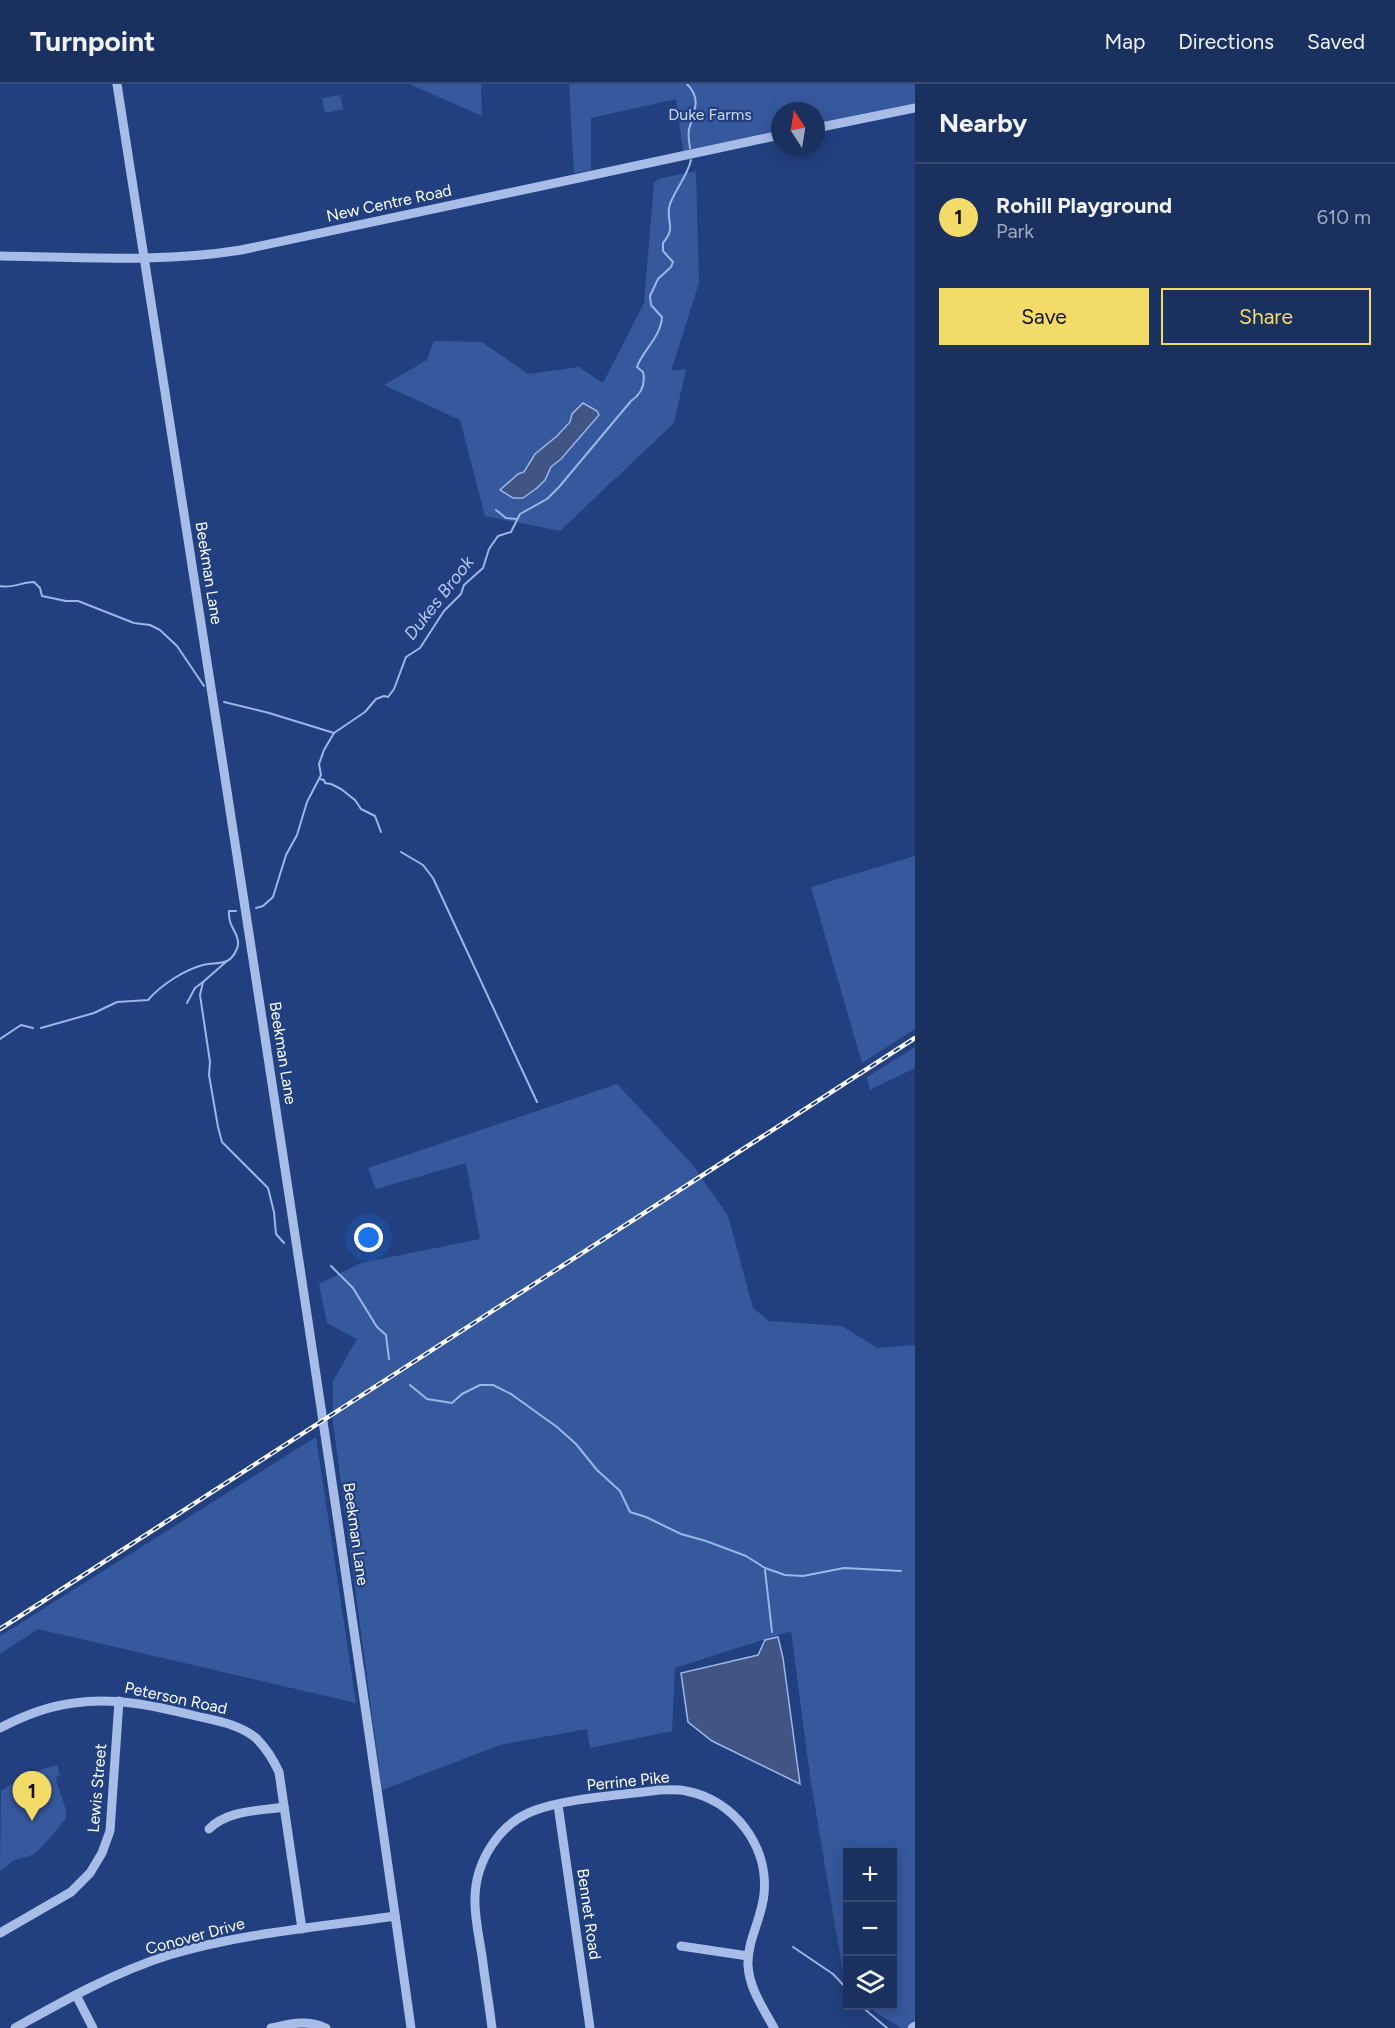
<!DOCTYPE html>
<meta charset="utf-8">
<style>
body{margin:0;font-family:Figtree,sans-serif;background:#273c68;color:#f1f3f6}
.controls{position:absolute;right:18px;bottom:18px;display:grid;overflow:hidden;border-radius:0px;box-shadow:0 3px 15px #0003}
.controls button{width:54px;height:54px;display:grid;place-items:center;padding:0;border:0;border-bottom:2px solid #384b74;background:#1a305f;color:#f1f3f6;font:30px sans-serif}
.compass{position:absolute;left:771px;top:18px;width:54px;height:54px;border-radius:50%;background:#1a305f;box-shadow:0 3px 15px #0003;rotate:348deg}
.you{position:absolute;left:369px;top:1154px;width:21px;height:21px;margin:-15px;border:4px solid #fff;border-radius:50%;background:#1a73e8;box-shadow:0 0 0 9px #1a73e833}
.badge{display:grid;place-items:center;width:39px;height:39px;border-radius:50%;background:#f3db69;color:#111;font-size:20px;font-weight:700}
.pin{position:absolute;translate:-50% -50px;filter:drop-shadow(0 2px 3px #0008)}
.pin::after{content:'';position:absolute;top:32px;width:21px;height:18px;background:inherit;clip-path:polygon(0 0,100% 0,50% 100%)}
.list{margin:0;padding:0;list-style:none}
h2{display:flex;justify-content:space-between;align-items:center;height:78px;margin:0;padding:0 24px;font-size:26px}
h2 small{font-size:20px;font-weight:400;color:#9fa9bd}
.list li{display:grid;grid-template-columns:39px 1fr auto;gap:18px;align-items:center;box-sizing:border-box;height:108px;padding:0 24px;border-top:2px solid #384b74}
.list b{display:block;font-size:22px;white-space:nowrap}
.list p{margin:0;font-size:20px;white-space:nowrap;color:#9fa9bd}
.list em{font-size:20px;font-style:normal;color:#9fa9bd}
.actions{display:flex;gap:12px;padding:18px 24px}
.actions a{flex:1;padding:14px 0;border:2px solid #f3db69;border-radius:0px;text-align:center;font-size:21px;color:#f3db69}
.actions .main{background:#f3db69;color:#111}
.icon{flex:none;width:33px;height:33px;fill:none;stroke:currentColor;stroke-width:2;stroke-linecap:round;stroke-linejoin:round}
.map{position:relative;flex:none;width:915px;height:1944px;overflow:hidden}
header{display:flex;align-items:center;gap:36px;box-sizing:border-box;height:84px;padding:0 30px;background:#1a305f;border-bottom:2px solid #384b74}
header strong{font-size:28px}
nav{display:flex;gap:33px;margin-inline-start:auto;font-size:21px}
main{display:flex}
aside{flex:1;background:#1a305f}
.map>svg:first-child{display:block}
.green{fill:#36589d}
.water{fill:#405584;stroke:#9bb6e8;stroke-width:1.5}
.lines{fill:none;stroke-linecap:round;stroke-linejoin:round}
.stream{stroke:#9bb6e8;stroke-width:2}
.minor{stroke:#a7bce7;stroke-width:9}
.rail-casing{stroke:#fff;stroke-width:4.5}
.rail{stroke:#22407f;stroke-width:2;stroke-dasharray:7;stroke-linecap:butt}
.labels{text-anchor:middle;dominant-baseline:central;stroke-width:4.5;stroke-linejoin:round;paint-order:stroke}
.park-label{font-size:16px;fill:#cbd9f5;stroke:#22407f}
.street-label{font-size:16px;fill:#fff;stroke:#22407f}
.water-label{font-size:18px;font-style:italic;fill:#b3c7ef;stroke:#22407f}
</style>
<header>
<strong>Turnpoint</strong>
<nav><a>Map</a><a>Directions</a><a>Saved</a></nav>
</header>
<main>
<div class="map">
<svg width="915" height="1944" viewBox="0 0 915 1944">
<rect width="100%" height="100%" fill="#22407f"/>
<!-- green -->
<g class="green">
<path d="M410,0H481L482,32L411,1Z"/>
<path d="M569,0H915V19L816,39V27H780V46L683,67L676,15L591,34V86L574,89Z"/>
<path d="M340,11L343,25L325,29L322,14Z"/>
<path d="M696,87L699,199L671,287L686,285L674,339L560,447L485,432L460,336L384,301L427,276L434,257L482,258L528,290L579,283L603,299L644,219L654,99L658,95Z"/>
<path d="M915,772V945L862,979L811,803Z"/>
<path d="M915,963V984L870,1006L867,993Z"/>
<path d="M617,1000L692,1080L728,1132L753,1224L769,1237L842,1242L877,1264L915,1261V1936L905,1944H901L875,1928L870,1922H892V1768H848V1887L843,1889L810,1692L791,1547L675,1584L672,1647L590,1664L587,1645L500,1661L382,1706L333,1339V1297L357,1255L327,1239L319,1200L361,1179L480,1155L466,1079L376,1105L368,1084Z"/>
<path d="M316,1353L356,1619L38,1545L0,1570V1552Z"/>
<path d="M57,1681L60,1691L56,1693C57,1706 67,1720 66,1733C66,1736 41,1765 36,1768C31,1773 22,1773 15,1776C10,1778 5,1784 0,1787L1,1707C15,1697 40,1684 57,1681Z"/>
</g>
<!-- water -->
<g class="water">
<path d="M583,319L597,327L599,331L561,375L551,383L545,396L537,404L523,414H513L500,406L518,390L524,388L535,370L557,352L570,338L572,330Z"/>
<path d="M778,1553L783,1574L800,1700L712,1657L688,1638L681,1589L758,1571L765,1556Z"/>
</g>
<g class="lines">
<!-- stream -->
<g class="stream">
<path d="M687,0C702,15 694,28 689,45C688,50 689,58 690,64"/>
<path d="M496,426L506,434L517,435"/>
<path d="M0,502C10,505 23,498 34,498L40,504L42,512L66,517H78L134,539L150,541L160,546L177,562L204,602"/>
<path d="M224,618L269,629L334,649"/>
<path d="M320,695L324,696L325,699L331,700L341,705L355,716L361,725L375,732L381,748"/>
<path d="M401,768L423,781L433,794L537,1018"/>
<path d="M256,824L263,822L273,813L286,771L297,751L307,718L321,691L319,680L324,666L334,649L365,628L376,615L384,612L388,613L394,605L406,573L420,564L444,527L461,510L464,501L483,484L489,465L498,452L511,448L520,430L547,415L559,403L631,317C641,310 646,301 643,288L637,283C642,267 661,253 662,233L651,221L650,212L658,195L671,183L673,178L663,167V159C676,143 667,141 669,124C671,111 687,94 691,76"/>
<path d="M227,877L203,898L200,911L210,978L209,991L218,1043L222,1058L268,1104L274,1128L276,1150L284,1159"/>
<path d="M187,919L195,904L203,898"/>
<path d="M41,944L94,929L117,918L148,916C161,901 184,886 203,881C211,879 220,880 227,877C233,874 239,864 238,858C237,846 228,843 229,827H236"/>
<path d="M0,955L21,941L33,944"/>
<path d="M331,1182L353,1204L377,1243L386,1251L389,1275"/>
<path d="M410,1301L427,1315L452,1319L462,1310L480,1301H493L511,1310L557,1343L576,1360L597,1386L620,1407L630,1428L646,1433L681,1450L706,1457L746,1472L765,1484L785,1491L803,1492L844,1484L901,1487"/>
<path d="M765,1486L772,1548"/>
<path d="M793,1863L833,1890L848,1906"/>
<path d="M861,1922L887,1944"/>
</g>
<!-- minor -->
<g class="minor">
<path d="M117,0C218,648 320,1295 411,1944"/>
<path d="M816,44L915,24"/>
<path d="M0,172C80,173 161,179 241,166L780,51"/>
<path d="M0,1644C23,1632 48,1622 74,1619C116,1613 155,1622 196,1632C217,1637 239,1640 256,1654C266,1664 273,1675 279,1688L302,1845"/>
<path d="M558,1721L590,1944"/>
<path d="M209,1745C227,1726 259,1727 284,1723"/>
<path d="M0,1849L71,1808L90,1789L102,1769L110,1747L119,1617"/>
<path d="M681,1862L748,1872"/>
<path d="M76,1911L93,1944"/>
<path d="M15,1944C65,1916 115,1888 169,1871C242,1849 320,1843 395,1832"/>
<path d="M271,1944C290,1940 306,1935 326,1944"/>
<path d="M492,1944C489,1920 485,1896 482,1872C479,1852 474,1832 475,1813C476,1777 499,1740 533,1727C567,1714 622,1711 659,1706C668,1706 678,1705 686,1707C734,1716 769,1762 764,1810C762,1834 747,1857 748,1881C749,1904 763,1924 774,1944"/>
<path d="M912,1944L915,1942"/>
</g>
<!-- rail casing -->
<g class="rail-casing">
<path id="rail" d="M0,1545L915,954"/>
</g>
<!-- rail -->
<use href="#rail" class="rail"/>
</g>
<g class="labels">
<!-- park labels -->
<g class="park-label">
<text x="710" y="30">Duke Farms</text>
</g>
<!-- street labels -->
<g class="street-label">
<text transform="translate(389 119) rotate(-12)">New Centre Road</text>
<text transform="translate(209 489) rotate(81)">Beekman Lane</text>
<text transform="translate(283 969) rotate(81)">Beekman Lane</text>
<text transform="translate(356 1450) rotate(82)">Beekman Lane</text>
<text transform="translate(176 1614) rotate(12)">Peterson Road</text>
<text transform="translate(628 1697) rotate(-6)">Perrine Pike</text>
<text transform="translate(97 1704) rotate(-85)">Lewis Street</text>
<text transform="translate(589 1830) rotate(82)">Bennet Road</text>
<text transform="translate(195 1852) rotate(-15)">Conover Drive</text>
</g>
<!-- water labels -->
<g class="water-label">
<text transform="translate(439 514) rotate(-52)">Dukes Brook</text>
</g>
</g>
</svg>
<div class="controls">
<button>+</button>
<button>−</button>
<button><svg class="icon" aria-label="layers" viewBox="0 0 24 24"><path d="M12 4l9 5-9 5-9-5zM3 14l9 5 9-5"/></svg></button>
</div>
<svg class="compass" viewBox="-18 -18 36 36"><path d="M0-13l5 13h-10z" fill="#e53935"/><path d="M0 13l5-13h-10z" fill="#9fa9bd"/></svg>
<div class="you"></div>
<div class="pin badge" style="left:32px;top:1737px">1</div>
</div>
<aside>
<h2>Nearby<small></small></h2>
<ul class="list">
<li><span class="badge">1</span><div><b>Rohill Playground</b><p>Park</p></div><em>610 m</em></li>
</ul>
<div class="actions"><a class="main">Save</a><a>Share</a></div>
</aside>
</main>
